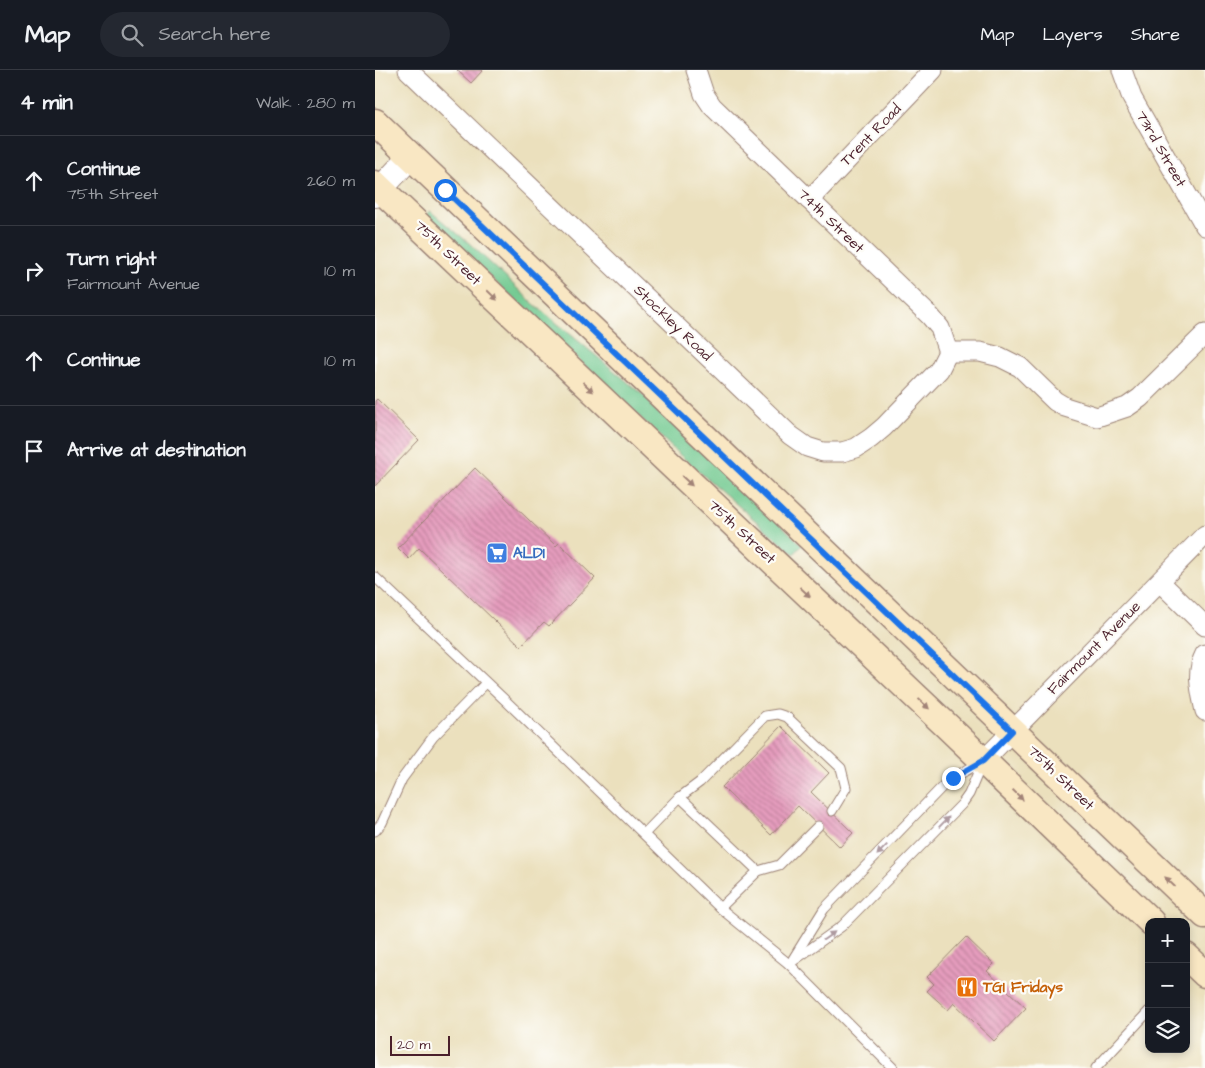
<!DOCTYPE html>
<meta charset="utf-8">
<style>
body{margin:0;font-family:"Architects Daughter",sans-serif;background:#242831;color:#f1f3f6}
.controls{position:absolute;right:15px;bottom:15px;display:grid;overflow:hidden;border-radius:10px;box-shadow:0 2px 8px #0003}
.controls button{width:45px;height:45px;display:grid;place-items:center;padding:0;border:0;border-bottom:1px solid #363941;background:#171b24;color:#f1f3f6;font:25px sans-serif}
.scale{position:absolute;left:15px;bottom:12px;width:60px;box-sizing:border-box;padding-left:5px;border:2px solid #4a1f2b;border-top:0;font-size:14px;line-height:18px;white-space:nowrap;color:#4a1f2b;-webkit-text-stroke:4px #fdfcf7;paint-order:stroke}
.stop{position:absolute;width:15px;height:15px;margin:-11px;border:4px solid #1a73e8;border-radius:50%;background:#fff}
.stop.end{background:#1a73e8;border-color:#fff;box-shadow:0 1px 5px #0008}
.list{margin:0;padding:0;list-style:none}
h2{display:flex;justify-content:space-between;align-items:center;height:65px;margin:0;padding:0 20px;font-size:21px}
h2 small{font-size:16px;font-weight:400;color:#9ea1a6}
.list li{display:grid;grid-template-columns:32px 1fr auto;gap:15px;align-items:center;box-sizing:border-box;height:90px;padding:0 20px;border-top:1px solid #363941}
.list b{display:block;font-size:19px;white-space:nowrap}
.list p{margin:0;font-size:16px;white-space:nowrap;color:#9ea1a6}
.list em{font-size:16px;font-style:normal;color:#9ea1a6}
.icon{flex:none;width:28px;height:28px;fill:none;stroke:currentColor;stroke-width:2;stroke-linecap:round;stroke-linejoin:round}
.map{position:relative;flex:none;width:830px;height:998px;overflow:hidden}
header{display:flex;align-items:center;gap:30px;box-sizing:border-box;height:70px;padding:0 25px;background:#171b24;border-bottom:1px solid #363941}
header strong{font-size:24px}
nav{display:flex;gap:28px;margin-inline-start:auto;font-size:18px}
.search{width:350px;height:45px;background:#242831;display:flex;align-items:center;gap:12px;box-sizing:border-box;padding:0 18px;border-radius:28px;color:#9ea1a6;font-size:19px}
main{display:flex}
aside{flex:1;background:#171b24}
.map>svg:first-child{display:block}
.grass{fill:#71c990;stroke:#5e745e}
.building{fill:url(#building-back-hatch)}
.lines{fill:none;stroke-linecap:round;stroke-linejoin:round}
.service-casing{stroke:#9a8074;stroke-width:11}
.minor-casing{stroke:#9a8074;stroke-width:21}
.tertiary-casing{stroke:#9a8074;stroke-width:26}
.secondary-casing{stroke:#9a8074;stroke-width:29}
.service{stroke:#fff;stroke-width:9}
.minor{stroke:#fff;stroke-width:19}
.tertiary{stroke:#fff;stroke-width:24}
.secondary{stroke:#f9e7c3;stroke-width:26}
.oneway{fill:#a28377}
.oneway2{fill:#ae9aa0}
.route{stroke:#1a73e8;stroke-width:6}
.labels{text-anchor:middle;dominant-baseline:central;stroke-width:4.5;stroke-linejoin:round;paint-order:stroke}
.street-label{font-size:15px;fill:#4a1f2b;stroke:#fdfcf7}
.shop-label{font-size:15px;font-weight:bold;fill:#366cbe;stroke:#fdfcf7;text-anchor:start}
.food-label{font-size:15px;font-weight:bold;fill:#c56008;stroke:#fdfcf7;text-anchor:start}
</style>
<header>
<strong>Map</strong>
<div class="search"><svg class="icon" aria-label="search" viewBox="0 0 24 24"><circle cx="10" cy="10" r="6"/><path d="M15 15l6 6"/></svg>Search here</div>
<nav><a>Map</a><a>Layers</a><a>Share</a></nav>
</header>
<main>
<aside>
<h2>4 min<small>Walk · 280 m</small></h2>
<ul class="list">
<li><svg class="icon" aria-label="ahead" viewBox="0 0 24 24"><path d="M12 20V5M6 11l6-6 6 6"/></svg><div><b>Continue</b><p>75th Street</p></div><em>260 m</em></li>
<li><svg class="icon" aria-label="right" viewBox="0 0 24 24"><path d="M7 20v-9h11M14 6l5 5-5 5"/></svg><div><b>Turn right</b><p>Fairmount Avenue</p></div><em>10 m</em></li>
<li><svg class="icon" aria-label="ahead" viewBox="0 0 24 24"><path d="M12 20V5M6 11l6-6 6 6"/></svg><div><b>Continue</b></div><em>10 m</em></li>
<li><svg class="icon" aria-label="arrive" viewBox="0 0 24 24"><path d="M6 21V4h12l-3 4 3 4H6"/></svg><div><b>Arrive at destination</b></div></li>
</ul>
</aside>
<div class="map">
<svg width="830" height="998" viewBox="0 0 830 998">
<defs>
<pattern id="building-back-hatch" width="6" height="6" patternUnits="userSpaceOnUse" patternTransform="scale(1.25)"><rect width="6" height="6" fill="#e59cbd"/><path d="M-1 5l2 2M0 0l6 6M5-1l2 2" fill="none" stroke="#bc7f9a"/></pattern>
</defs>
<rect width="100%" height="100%" fill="#fdfcf7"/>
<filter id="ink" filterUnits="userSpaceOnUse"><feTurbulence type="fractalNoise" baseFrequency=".02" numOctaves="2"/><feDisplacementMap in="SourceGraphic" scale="10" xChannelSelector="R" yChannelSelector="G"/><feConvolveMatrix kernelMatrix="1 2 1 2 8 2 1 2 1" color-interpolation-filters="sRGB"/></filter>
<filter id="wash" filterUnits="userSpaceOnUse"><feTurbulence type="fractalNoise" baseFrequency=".0096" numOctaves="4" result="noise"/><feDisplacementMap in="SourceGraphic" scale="20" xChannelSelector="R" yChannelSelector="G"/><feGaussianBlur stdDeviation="1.12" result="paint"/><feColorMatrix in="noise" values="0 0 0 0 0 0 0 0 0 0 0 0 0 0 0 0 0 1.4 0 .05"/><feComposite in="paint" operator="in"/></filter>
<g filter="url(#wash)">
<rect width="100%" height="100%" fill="#ebe0bd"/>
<!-- grass -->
<path class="grass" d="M55,141L94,173L159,234L291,344L427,475L419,484L306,386L50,146Z"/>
<g id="blocks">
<!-- building -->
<g class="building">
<path d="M82,0H108L96,13Z"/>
<path d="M2,329L44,370L0,416V331Z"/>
<path d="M100,398L181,476L184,473L220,508L174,556L169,552L146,576L44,478L34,489L23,478Z"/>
<path d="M406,656L454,703L436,722L478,763L465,777L423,736L396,765L347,717Z"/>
<path d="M591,867L619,894L612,901L651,938L619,971L579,933L573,940L552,921L559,914L552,907Z"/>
</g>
</g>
</g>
<g filter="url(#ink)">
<use href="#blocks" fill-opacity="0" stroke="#9a8074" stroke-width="1"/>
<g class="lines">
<!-- service casing -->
<g class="service-casing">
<g id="service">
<path d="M0,507L132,632L345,838L414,894L518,998"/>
<path d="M305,727L325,712L390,646L403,644L412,647L466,698L471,718L457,741"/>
<path d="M0,761L7,753L27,709L58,667L111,613"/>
<path d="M269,764L305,727L383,801L345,838"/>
<path d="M383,801L404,795L443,756"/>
<path d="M418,889L449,839L569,715L578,708L606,692"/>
<path d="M414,894L467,856L587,734L594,724L607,693"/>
<path d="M721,998L774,941"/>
</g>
</g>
<!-- minor casing -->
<g class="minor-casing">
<g id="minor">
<path d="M33,0L415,365L432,377L448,382H467L481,378L496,368L509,357L564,300L573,282"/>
<path d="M321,0L329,24L337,36L555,246L565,258L573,282"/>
<path d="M747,0L757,28L830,156"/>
<path d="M434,130L558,0"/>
<path d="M573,282H605L625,287L645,297L680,331L690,337L722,347L752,337L765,328L830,264"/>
<path d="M785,512L830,556"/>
<path d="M830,584C820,603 826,622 830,641"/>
<path d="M608,691L830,465"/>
</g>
</g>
<!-- tertiary casing -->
<g class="tertiary-casing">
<path id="tertiary" d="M0,125L36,86"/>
</g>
<!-- secondary casing -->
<g class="secondary-casing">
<g id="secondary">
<path d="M0,52L830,845"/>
<path d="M0,114L574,658L776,852"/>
<path d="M811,886L830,904"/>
</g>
</g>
<!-- service -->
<use href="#service" class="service"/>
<!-- minor -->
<use href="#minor" class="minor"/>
<!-- tertiary -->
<use href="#tertiary" class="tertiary"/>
<!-- secondary -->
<use href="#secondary" class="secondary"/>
</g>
<!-- one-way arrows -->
<defs><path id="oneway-solid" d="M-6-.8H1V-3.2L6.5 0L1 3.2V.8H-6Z" transform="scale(1.25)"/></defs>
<g class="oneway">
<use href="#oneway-solid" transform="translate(117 225) rotate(44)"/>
<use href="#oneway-solid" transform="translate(213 317) rotate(43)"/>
<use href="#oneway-solid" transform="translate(312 411) rotate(43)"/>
<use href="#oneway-solid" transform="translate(430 522) rotate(43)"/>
<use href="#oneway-solid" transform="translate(549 634) rotate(43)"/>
<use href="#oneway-solid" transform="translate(643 725) rotate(44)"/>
<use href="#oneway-solid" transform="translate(795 812) rotate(-136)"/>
</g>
<g class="oneway2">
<use href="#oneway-solid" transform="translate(569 752) rotate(-46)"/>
<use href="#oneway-solid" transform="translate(507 780) rotate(134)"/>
<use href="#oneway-solid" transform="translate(454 866) rotate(-35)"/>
</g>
</g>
<g class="lines" filter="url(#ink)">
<!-- route -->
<path class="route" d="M70,120L637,661L608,691L578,708"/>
</g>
<!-- icons -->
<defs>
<g id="supermarket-square" transform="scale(1.125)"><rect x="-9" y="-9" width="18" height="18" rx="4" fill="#3f7fe0" stroke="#fdfcf7"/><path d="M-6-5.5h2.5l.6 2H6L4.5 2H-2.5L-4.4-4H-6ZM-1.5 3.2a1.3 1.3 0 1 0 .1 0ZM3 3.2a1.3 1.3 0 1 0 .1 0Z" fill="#fff"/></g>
<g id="restaurant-square" transform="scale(1.125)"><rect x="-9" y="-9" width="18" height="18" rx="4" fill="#e8710a" stroke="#fdfcf7"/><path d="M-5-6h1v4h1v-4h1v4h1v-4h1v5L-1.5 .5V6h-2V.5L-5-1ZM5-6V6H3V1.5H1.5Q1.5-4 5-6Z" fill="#fff"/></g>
</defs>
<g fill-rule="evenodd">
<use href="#supermarket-square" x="122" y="483"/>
<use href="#restaurant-square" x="592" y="917"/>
</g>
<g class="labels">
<!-- street labels -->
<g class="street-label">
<text transform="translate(496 65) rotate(-46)">Trent Road</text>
<text transform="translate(786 79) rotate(60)">73rd Street</text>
<text transform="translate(456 151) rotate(44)">74th Street</text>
<text transform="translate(73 183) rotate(44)">75th Street</text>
<text transform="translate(298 253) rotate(44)">Stockley Road</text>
<text transform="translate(367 462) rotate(43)">75th Street</text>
<text transform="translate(719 578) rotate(-45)">Fairmount Avenue</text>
<text transform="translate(686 708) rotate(44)">75th Street</text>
</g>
<!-- shop labels -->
<g class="shop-label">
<text x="138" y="483">ALDI</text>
</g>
<!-- food labels -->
<g class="food-label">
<text x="608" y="917">TGI Fridays</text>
</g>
</g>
</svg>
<div class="controls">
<button>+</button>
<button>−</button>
<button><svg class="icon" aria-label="layers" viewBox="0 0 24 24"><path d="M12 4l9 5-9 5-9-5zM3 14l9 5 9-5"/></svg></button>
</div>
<div class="scale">20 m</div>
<div class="stop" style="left:70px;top:120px"></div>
<div class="stop end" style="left:578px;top:708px"></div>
</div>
</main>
